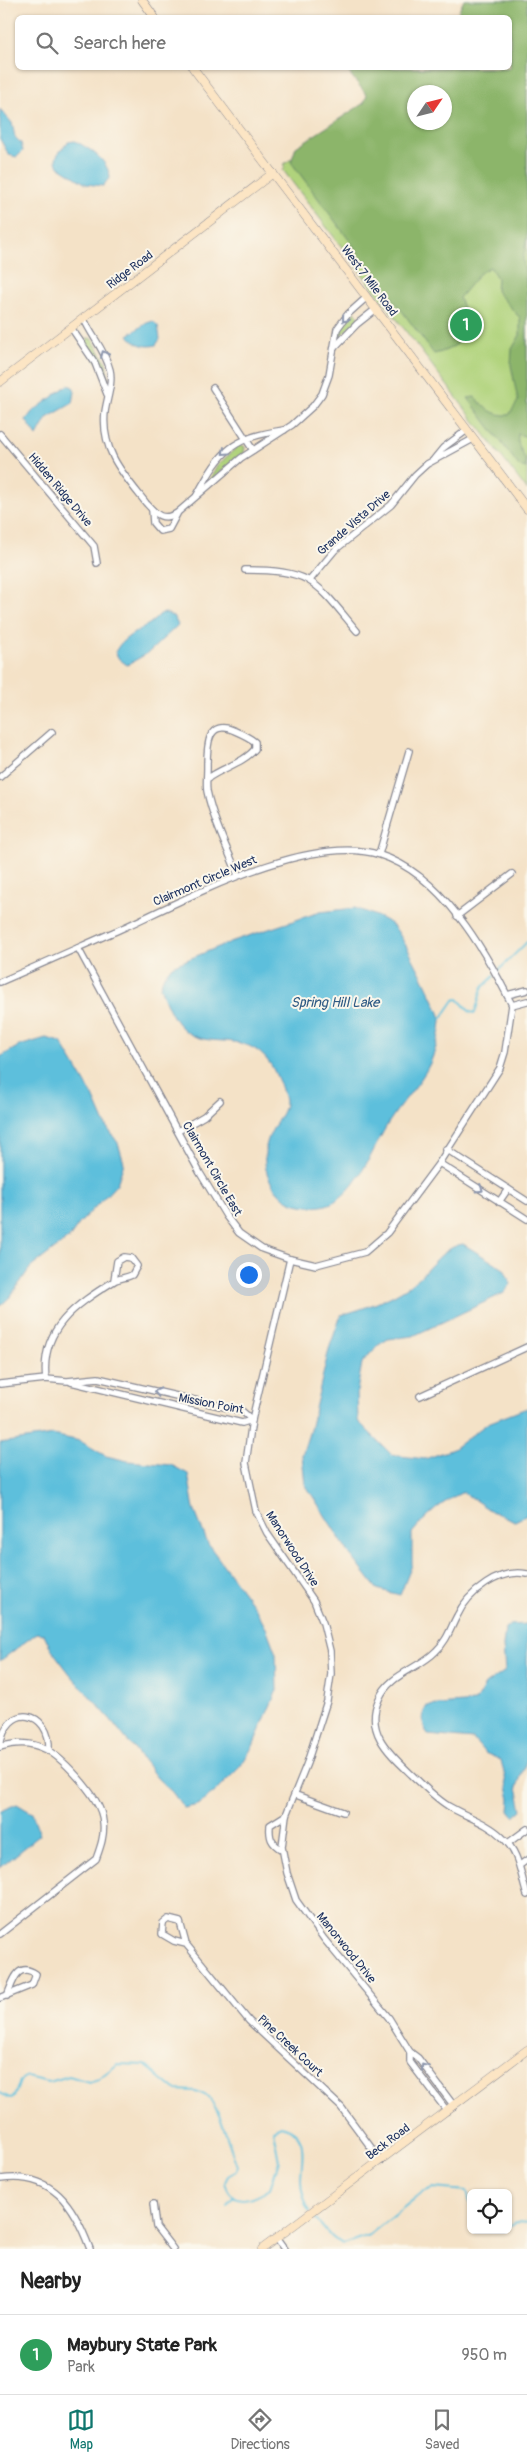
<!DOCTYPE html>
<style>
body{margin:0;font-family:Pangolin,sans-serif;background:#f2f2f2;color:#222}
.controls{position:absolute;right:15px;bottom:15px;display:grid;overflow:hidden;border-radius:8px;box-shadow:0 1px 4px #0004}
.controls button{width:45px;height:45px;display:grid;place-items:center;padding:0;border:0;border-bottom:1px solid #e0e0e0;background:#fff;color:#222;font:25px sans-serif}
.compass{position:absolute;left:407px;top:85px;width:45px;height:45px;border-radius:50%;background:#fff;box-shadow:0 1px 4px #0004;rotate:55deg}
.you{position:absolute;left:248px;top:1274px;width:18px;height:18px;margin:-12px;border:4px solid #fff;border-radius:50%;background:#1a73e8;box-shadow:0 0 0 8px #1a73e833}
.badge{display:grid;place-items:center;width:32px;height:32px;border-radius:50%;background:#0f766e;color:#fff;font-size:16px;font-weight:700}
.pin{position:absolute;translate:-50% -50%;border:2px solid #fff;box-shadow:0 1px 5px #0006}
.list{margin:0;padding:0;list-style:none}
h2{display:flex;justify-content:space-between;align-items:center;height:65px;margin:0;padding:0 20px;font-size:21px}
h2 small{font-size:16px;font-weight:400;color:#767676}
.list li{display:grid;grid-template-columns:32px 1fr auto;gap:15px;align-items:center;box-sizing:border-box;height:80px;padding:0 20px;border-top:1px solid #e0e0e0}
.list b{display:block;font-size:19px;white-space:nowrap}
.list p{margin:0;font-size:16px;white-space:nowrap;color:#767676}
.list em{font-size:16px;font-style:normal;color:#767676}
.icon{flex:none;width:28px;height:28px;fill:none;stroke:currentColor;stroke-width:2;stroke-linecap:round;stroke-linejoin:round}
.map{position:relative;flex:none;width:527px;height:2249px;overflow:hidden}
.search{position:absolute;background:#fff;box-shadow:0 1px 4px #0004;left:15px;right:15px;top:15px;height:55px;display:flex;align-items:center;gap:12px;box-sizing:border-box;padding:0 18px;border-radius:8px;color:#767676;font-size:19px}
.sheet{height:145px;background:#fff}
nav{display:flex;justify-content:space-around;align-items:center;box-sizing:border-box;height:70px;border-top:1px solid #e0e0e0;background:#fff;font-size:14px;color:#767676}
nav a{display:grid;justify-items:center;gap:2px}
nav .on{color:#0f766e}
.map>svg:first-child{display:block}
.green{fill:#b0d37b;stroke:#66816c;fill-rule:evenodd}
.forest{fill:#8cb56b;stroke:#547264;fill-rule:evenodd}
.water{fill:#5dbfdc;stroke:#3c779d}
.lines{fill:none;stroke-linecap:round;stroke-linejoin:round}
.stream{stroke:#5dbfdc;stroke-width:2}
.street-casing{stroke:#888892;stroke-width:8}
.secondary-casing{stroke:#888892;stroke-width:9}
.street{stroke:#fff;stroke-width:5.5}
.secondary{stroke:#fce5c4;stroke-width:8}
.oneway{stroke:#8d97ae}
.labels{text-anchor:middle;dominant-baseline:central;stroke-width:4;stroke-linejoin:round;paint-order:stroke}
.street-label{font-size:12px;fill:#1b2f5e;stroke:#fbf7ec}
.water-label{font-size:14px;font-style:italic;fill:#2f5a84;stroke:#fbf7ec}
</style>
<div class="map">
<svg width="527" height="2249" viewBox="0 0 527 2249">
<rect width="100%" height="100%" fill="#fbf7ec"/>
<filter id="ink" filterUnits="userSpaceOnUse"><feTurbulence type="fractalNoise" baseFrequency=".02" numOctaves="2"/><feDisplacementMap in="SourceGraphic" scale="10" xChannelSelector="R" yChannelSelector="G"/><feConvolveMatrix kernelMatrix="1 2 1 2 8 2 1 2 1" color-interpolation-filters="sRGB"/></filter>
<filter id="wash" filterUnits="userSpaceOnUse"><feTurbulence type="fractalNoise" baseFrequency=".0096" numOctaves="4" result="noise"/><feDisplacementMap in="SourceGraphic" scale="20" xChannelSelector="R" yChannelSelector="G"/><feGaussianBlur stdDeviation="1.12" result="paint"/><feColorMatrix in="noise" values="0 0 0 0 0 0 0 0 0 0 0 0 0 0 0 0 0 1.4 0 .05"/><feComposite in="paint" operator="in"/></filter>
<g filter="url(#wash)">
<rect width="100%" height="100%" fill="#f4e2c7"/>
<!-- green -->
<g class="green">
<path d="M527,0V490L283,170L285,167L283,165L414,68H510V18ZM414,92H444V122H414Z"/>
<path d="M355,312L359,317L358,319L338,338L344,324Z"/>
<path d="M88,338L92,339L106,362L108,382L98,363L85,345Z"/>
<path d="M240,444L245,447L244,453L209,482L216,467Z"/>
</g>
<!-- forest -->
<path class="forest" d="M464,0H527V238L523,258L527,293V437L518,434C516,450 527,453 526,468L519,466L468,398L475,397C485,408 493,416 509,415L518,401L511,365L512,349L520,335V318L496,291L497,278L490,267L480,273L459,298L464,310L477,319C469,337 454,350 434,354L291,162L296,147L364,103L367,95L345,68H510V18L456,17ZM414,92H444V122H414Z"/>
<!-- water -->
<g class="water">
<path d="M0,109L12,123L15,137L21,143L23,151L17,157L9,155L0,139Z"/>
<path d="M75,141C90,149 107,159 110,177L103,186L86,184L58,166C52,156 62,150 68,142Z"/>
<path d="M153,321L158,326L160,339L156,345C145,348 134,344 128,335L147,323Z"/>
<path d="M68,385L73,387L75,392L73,403L47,418L37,436L26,420L32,412Z"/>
<path d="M166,613L174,617L178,625L148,653L127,665L119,659L115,652C125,632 149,629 160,614Z"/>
<path d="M355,908C368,913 386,918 395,928C403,937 440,1010 441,1019C441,1029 437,1044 434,1053C426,1079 405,1097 391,1119C371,1148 353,1213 309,1206C296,1205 287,1202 279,1193C261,1174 261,1148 274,1127C278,1119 284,1113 285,1103C286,1097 275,1071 271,1065C244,1025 207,1054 181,1027C171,1017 165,1000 160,987L164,976L172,966L233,941L320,912Z"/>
<path d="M46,1038L61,1042L93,1096L106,1126L118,1143L124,1163L117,1184L79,1224L69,1238L30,1268L10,1297L0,1306V1057L19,1046Z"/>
<path d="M463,1244L504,1269L511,1284L504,1293L413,1336L388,1339L377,1346L362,1363L357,1391L358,1421L392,1455L425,1459L453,1449L488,1423L527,1408V1515L515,1521L491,1511L463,1492C442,1502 427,1515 412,1533V1565L400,1595L377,1589L349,1553L305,1484L302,1455L310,1430L329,1349L341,1315C366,1308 388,1300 409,1286C427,1274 441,1247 463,1244Z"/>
<path d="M53,1435L80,1441L106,1456L128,1461L171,1465L188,1474L194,1509L208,1544L255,1608L267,1630L276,1654L277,1690L253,1746L240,1767L214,1793L198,1805L184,1808L172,1792L158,1779L111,1720L70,1674L51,1649L44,1634L37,1633L0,1661V1443Z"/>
<path d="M527,1624V1759L517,1787L522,1810L514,1817L509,1811L510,1799L501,1760L485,1753L473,1739L428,1735C422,1727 421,1714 427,1706L475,1702L485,1685L505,1671L503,1646L505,1629L510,1625Z"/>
<path d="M17,1804L32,1813L40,1835L0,1868V1811Z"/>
</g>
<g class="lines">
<!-- stream -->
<g class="stream">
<path d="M497,972L527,942"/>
<path d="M441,1019L454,1000L458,999L470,1012L475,1013L482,988L494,976"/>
<path d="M0,2093L10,2098L14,2097L20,2081L27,2077L49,2082L69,2076L89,2082L98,2079L118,2064L145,2065L175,2090L196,2091L209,2097L219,2114L237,2166L236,2171L228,2176L225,2182C232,2208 253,2199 270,2188L279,2161L273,2130L281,2126C311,2133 301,2159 301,2180C301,2191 304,2201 310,2211"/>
<path d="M227,2205L233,2197"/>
<path d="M312,2215L332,2238L344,2244L369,2235L423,2192L433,2188L467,2191L471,2206"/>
<path d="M508,2226L517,2222L527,2223"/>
</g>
</g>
</g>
<g filter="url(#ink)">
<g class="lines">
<!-- street casing -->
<g class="street-casing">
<g id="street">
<path d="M84,319C92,337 105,350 110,370C113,383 107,398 105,412C101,451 123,474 146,503C156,514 162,522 177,513L241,458L292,425L313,406L322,394L329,375L337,329L348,314L367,297"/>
<path d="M72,329L95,363L107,394"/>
<path d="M334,348L357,324L376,309"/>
<path d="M213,388L253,450"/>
<path d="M0,434L94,546L97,563"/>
<path d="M434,459L443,448L467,430"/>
<path d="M197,495C222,449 232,438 284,430"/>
<path d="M152,510L153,523L160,531L169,529L177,514"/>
<path d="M245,570C313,570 316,582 357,631"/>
<path d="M310,580L335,550L391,505L415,475L427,464L473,439"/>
<path d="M0,777L52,732"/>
<path d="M207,779C221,768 244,763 255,749V742C249,737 242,734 235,731C206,718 207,748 207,768C207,776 206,784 207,791C213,820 227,848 238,875"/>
<path d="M379,854L409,751"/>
<path d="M457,916L512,874"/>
<path d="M78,948L200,1173L226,1216L239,1233L262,1249L290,1259L316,1265L365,1252L387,1233L439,1163L500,1068L505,1052L512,1005"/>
<path d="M0,982C42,964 84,945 125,927C188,898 311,832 380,855C441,874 485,950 512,1005"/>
<path d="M507,995L527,990"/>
<path d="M512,1005L527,1001"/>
<path d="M178,1131L204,1116L220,1101"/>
<path d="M446,1149L527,1201"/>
<path d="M439,1163L527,1219"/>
<path d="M499,1202L508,1189"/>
<path d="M290,1259L252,1420L246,1463L256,1511L267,1533L314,1601L323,1623L330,1651L331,1674L327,1701L307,1763L286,1815L282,1847L287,1873L296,1900L324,1939L389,2018L410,2052"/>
<path d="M46,1379C40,1328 76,1305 114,1281C119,1278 126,1278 132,1275L137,1266L131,1258L124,1257L117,1261L114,1280"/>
<path d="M71,1382L242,1423L252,1420"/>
<path d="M0,1384L46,1379L67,1381L98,1378L242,1411L252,1420"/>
<path d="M420,1396L527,1347"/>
<path d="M527,1574C500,1568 468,1592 457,1616C450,1629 447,1641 436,1651C419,1669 389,1674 379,1699C364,1732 390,1754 412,1775C424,1786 436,1799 450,1807C467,1817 488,1823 502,1837C520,1853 520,1874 527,1895"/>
<path d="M0,1747C38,1735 58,1754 82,1782C91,1793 102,1807 103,1822C105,1835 100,1848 96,1859L0,1934"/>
<path d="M0,1747C6,1701 51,1710 49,1750"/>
<path d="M296,1795L343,1812"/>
<path d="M508,1843L527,1829"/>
<path d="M282,1850C271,1843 269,1838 270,1825L286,1815"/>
<path d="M520,1865L527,1860"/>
<path d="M186,1944L180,1922L168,1919L163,1923L162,1934L174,1941L186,1944L249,2021L341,2107L381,2161"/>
<path d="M0,1998L32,1985L36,1974C17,1961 13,1982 7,1996"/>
<path d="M447,2111L410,2062V2052L418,2058L454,2106"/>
<path d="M0,2179C53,2171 74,2206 90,2249"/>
<path d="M153,2204L156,2227L173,2249"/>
<path d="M276,2238L284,2249"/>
</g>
</g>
<!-- secondary casing -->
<g class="secondary-casing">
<g id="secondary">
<path d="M142,0L155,18"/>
<path d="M193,68L527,509"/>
<path d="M0,382L273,173"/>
<path d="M262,2249L527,2050"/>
</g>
</g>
<!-- street -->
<use href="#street" class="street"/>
<!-- secondary -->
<use href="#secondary" class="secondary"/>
</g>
<!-- one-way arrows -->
<defs><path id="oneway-chevron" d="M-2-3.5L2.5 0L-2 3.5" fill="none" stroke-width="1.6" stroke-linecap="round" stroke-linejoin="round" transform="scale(1.25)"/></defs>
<g class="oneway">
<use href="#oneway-chevron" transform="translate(345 319) rotate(128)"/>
<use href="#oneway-chevron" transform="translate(104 354) rotate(-114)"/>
<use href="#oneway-chevron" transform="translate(225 452) rotate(138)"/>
<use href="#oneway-chevron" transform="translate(480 1189) rotate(32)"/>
<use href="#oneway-chevron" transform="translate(157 1392) rotate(-167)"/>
<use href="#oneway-chevron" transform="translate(424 2067) rotate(-127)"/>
</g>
</g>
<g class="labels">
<!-- street labels -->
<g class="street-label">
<text transform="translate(130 270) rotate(-37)">Ridge Road</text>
<text transform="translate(369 281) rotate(53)">West 7 Mile Road</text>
<text transform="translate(60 490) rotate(50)">Hidden Ridge Drive</text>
<text transform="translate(354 523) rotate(-41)">Grande Vista Drive</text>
<text transform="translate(205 881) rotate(-23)">Clairmont Circle West</text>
<text transform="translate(212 1169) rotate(60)">Clairmont Circle East</text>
<text transform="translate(211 1404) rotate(11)">Mission Point</text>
<text transform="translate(292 1549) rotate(57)">Manorwood Drive</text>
<text transform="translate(346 1948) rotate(51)">Manorwood Drive</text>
<text transform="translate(290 2046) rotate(43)">Pine Creek Court</text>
<text transform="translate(388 2142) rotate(-37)">Beck Road</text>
</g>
<!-- water labels -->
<g class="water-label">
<text x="335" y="1002">Spring Hill Lake</text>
</g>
</g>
</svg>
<div class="controls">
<button><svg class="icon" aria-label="locate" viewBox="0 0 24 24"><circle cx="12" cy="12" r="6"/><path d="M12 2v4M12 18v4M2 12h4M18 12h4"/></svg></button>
</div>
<svg class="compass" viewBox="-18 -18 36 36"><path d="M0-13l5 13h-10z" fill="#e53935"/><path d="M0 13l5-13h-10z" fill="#767676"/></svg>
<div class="you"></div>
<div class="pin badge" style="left:466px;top:325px;background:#2e9e5b">1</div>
<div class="search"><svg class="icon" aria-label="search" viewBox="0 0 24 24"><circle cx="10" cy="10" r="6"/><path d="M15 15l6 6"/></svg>Search here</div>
</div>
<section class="sheet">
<h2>Nearby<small></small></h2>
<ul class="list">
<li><span class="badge" style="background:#2e9e5b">1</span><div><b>Maybury State Park</b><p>Park</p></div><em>950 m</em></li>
</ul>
</section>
<nav>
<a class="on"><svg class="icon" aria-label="map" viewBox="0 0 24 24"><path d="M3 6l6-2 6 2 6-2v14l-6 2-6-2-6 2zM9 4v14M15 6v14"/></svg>Map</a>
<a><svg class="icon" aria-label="directions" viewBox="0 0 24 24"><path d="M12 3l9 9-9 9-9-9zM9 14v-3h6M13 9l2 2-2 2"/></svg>Directions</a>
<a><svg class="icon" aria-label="saved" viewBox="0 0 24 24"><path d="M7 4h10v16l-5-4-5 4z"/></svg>Saved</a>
</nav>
